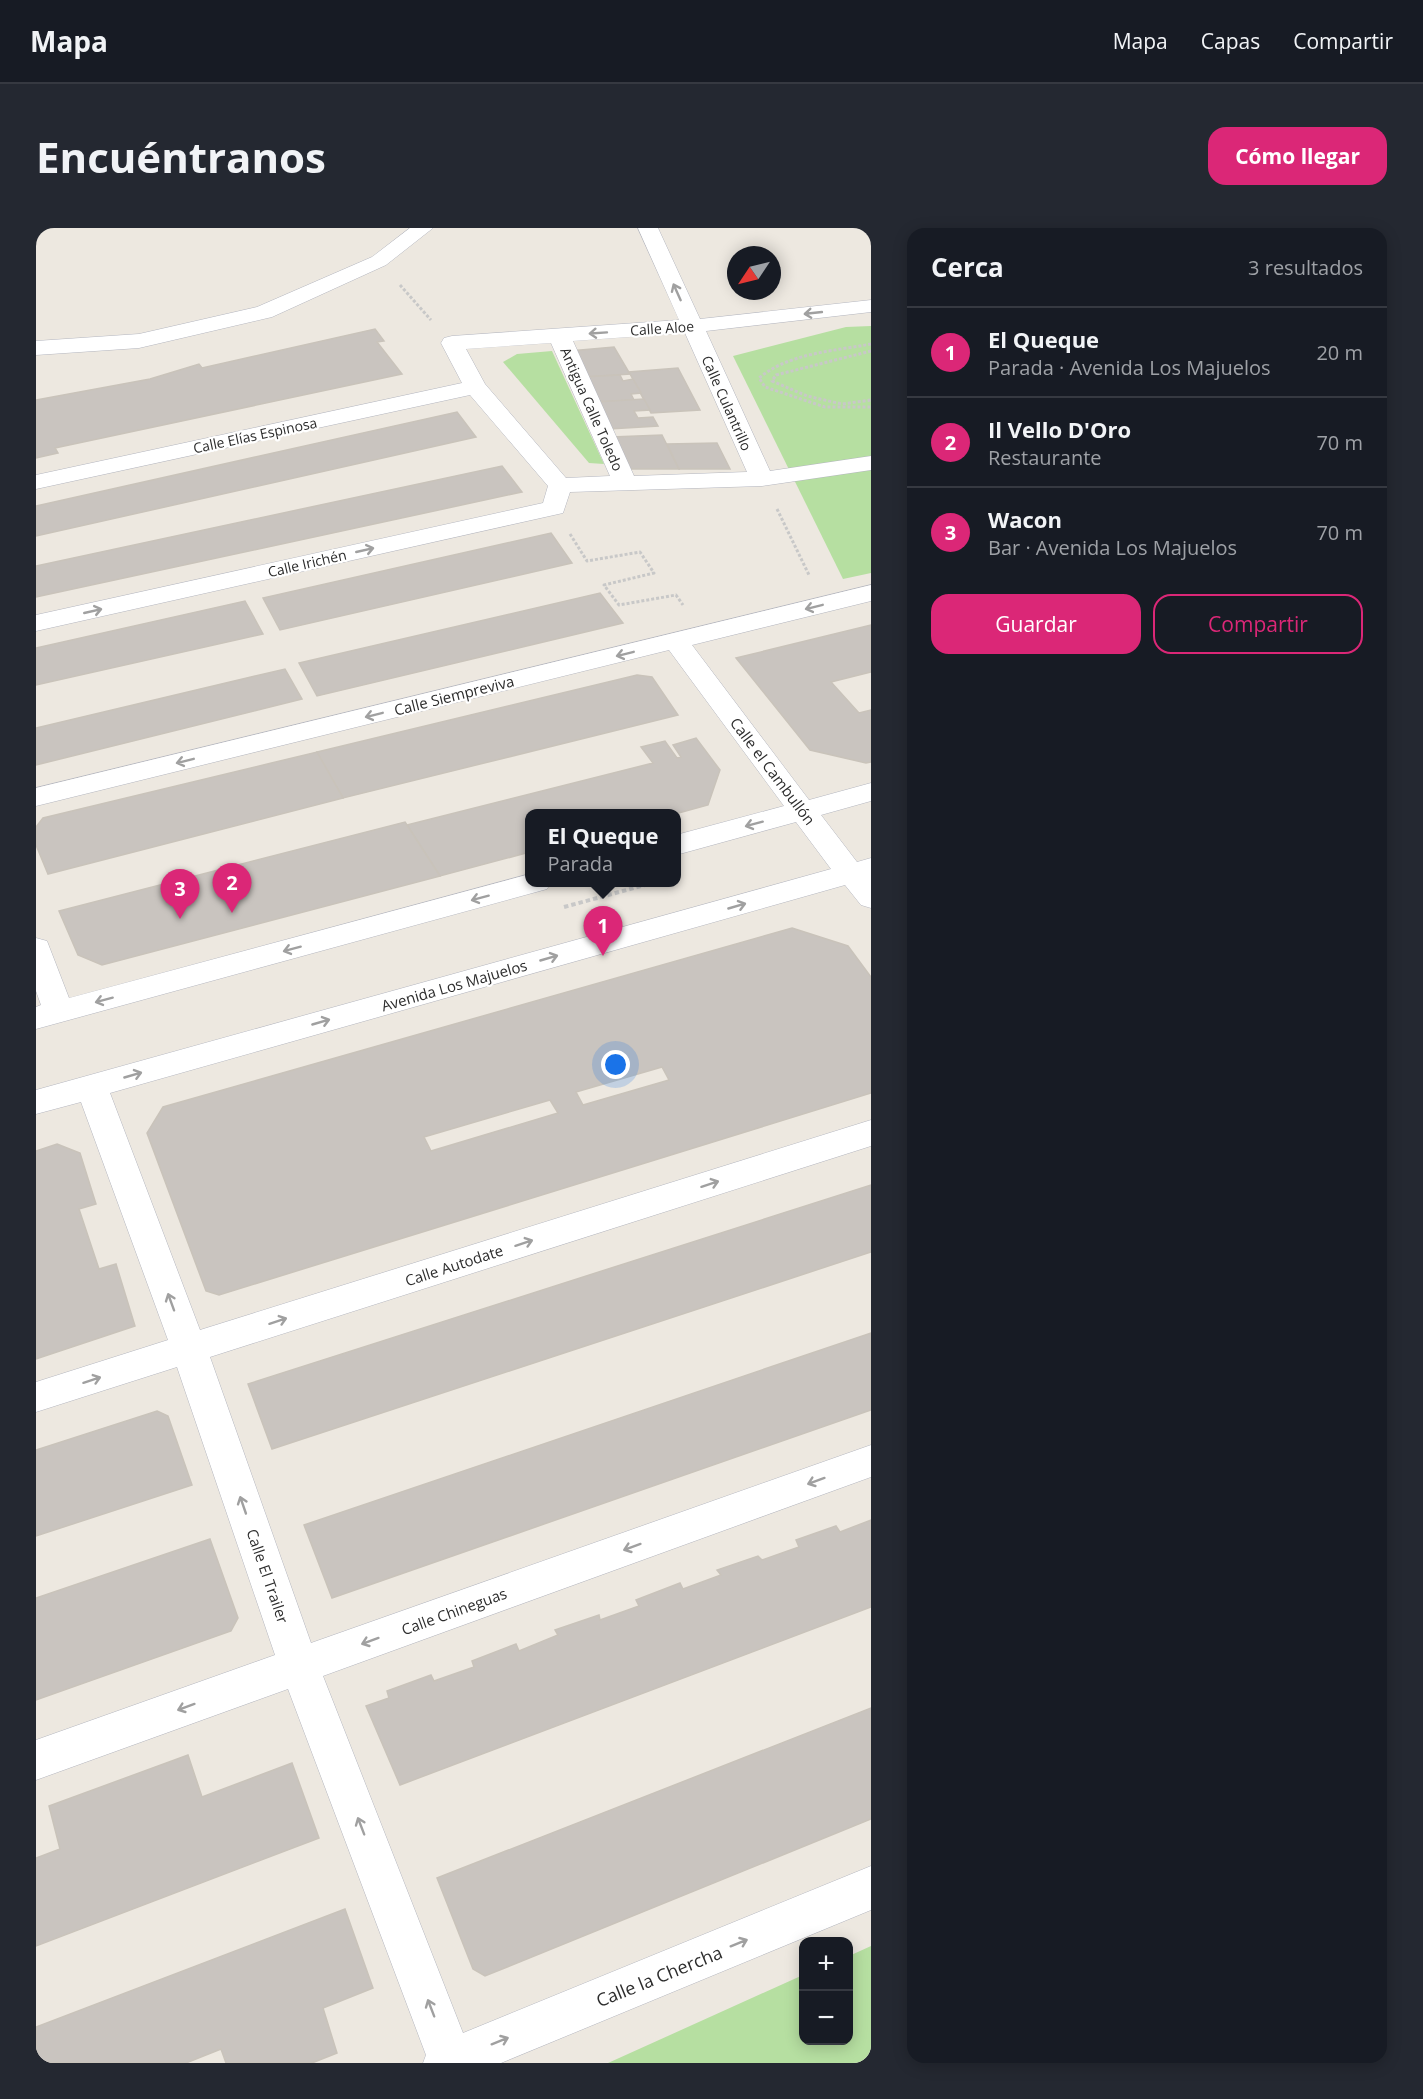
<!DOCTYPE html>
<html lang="es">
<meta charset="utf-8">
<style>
body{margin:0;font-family:"Open Sans",sans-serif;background:#242831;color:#f1f3f6}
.controls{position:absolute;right:18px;bottom:18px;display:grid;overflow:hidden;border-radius:12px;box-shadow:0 3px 15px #0003}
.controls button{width:54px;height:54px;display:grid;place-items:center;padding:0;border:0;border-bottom:2px solid #363941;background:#171b24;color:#f1f3f6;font:30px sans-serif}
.compass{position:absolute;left:691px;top:18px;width:54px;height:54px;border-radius:50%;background:#171b24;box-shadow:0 3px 15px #0003;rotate:235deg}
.you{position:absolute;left:580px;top:837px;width:21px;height:21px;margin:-15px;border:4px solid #fff;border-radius:50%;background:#1a73e8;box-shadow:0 0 0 9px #1a73e833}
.badge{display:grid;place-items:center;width:39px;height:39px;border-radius:50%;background:#db2777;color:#fff;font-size:20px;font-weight:700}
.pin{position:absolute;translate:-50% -50px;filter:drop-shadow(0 2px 3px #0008)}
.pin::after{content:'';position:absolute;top:32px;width:21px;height:18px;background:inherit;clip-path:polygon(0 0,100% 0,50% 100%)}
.popup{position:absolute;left:489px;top:581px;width:156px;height:78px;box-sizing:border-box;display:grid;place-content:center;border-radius:12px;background:#171b24;filter:drop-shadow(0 2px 4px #0005);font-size:20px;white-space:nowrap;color:#9ea1a6}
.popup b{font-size:22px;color:#f1f3f6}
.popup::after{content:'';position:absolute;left:50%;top:100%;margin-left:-12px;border:12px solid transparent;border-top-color:#171b24}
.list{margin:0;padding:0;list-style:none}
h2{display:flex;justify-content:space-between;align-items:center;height:78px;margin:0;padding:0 24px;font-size:26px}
h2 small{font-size:20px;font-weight:400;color:#9ea1a6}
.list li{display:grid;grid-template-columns:39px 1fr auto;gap:18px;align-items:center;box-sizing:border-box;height:90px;padding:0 24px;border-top:2px solid #363941}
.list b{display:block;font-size:22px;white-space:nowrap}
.list p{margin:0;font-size:20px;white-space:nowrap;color:#9ea1a6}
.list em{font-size:20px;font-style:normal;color:#9ea1a6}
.actions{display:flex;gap:12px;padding:18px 24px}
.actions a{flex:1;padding:14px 0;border:2px solid #db2777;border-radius:18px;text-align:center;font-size:21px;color:#db2777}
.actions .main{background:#db2777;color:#fff}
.map{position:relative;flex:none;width:835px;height:1835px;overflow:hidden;border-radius:18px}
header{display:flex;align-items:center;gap:36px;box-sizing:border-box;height:84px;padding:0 30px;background:#171b24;border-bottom:2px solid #363941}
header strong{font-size:28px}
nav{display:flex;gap:33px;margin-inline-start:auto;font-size:21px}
.intro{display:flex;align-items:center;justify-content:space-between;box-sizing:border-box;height:144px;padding:0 36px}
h1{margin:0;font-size:42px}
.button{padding:15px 27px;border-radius:18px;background:#db2777;color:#fff;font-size:21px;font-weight:700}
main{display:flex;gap:36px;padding:0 36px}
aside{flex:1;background:#171b24;border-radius:18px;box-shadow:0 3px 15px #0003}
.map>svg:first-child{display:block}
.green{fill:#b6dfa1}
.building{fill:#c9c4bf;stroke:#c9c3ba;stroke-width:1.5;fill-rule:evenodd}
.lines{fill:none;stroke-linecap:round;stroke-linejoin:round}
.minor-casing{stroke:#b4b6bf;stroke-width:1}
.path-far1{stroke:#c8c8c8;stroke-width:3;stroke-dasharray:3 2;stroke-linecap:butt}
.path{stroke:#c8c8c8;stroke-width:4;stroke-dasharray:4.5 3;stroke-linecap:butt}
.minor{fill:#fff;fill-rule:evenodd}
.oneway{stroke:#a0a0a0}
.labels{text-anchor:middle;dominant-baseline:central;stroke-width:4.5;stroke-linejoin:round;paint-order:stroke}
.far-street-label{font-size:14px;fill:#2d2d2d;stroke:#fff}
.street-label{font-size:15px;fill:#2d2d2d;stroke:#fff}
.near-street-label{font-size:18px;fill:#2d2d2d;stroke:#fff}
</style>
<header>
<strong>Mapa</strong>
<nav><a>Mapa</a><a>Capas</a><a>Compartir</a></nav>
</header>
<div class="intro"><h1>Encuéntranos</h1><a class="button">Cómo llegar</a></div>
<main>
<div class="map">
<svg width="835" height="1835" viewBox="0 0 835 1835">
<rect width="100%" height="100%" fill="#ede8e0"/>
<!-- green -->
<g class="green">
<path d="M835,98V345L807,351L697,128L810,99Z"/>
<path d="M516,123L568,236L553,235L467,134L481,126Z"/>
<path d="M835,1718V1835H572L767,1747L768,1812H812L813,1728Z"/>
</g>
<!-- building -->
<g class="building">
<path d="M339,101L348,113L341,114L366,146L19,220L22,225L0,230V172L114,151L163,136L166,140Z"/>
<path d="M578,119L594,146L547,149L534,123Z"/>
<path d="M642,140L664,182L615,185L593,144Z"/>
<path d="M584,147L587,153L597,151L603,161L605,165L595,166L598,172L560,174L547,149Z"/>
<path d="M608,171L614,182L598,183L602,190L617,189L622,198L573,201L560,174Z"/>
<path d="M421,184L440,209L0,308V278Z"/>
<path d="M626,207L643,241H591L576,209Z"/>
<path d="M681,215L694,241H643L631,216Z"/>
<path d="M466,238L486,264L0,369V338Z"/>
<path d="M515,305L536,335L244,402L227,370Z"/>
<path d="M564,365L587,395L281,468L263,435Z"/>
<path d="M209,373L227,406L0,457V420Z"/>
<path d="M835,397V444L795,454L823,485L835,482V534L830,535L774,522L700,430Z"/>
<path d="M249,441L266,471L0,537V500Z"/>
<path d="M601,447L616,449L642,487L307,570L281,524Z"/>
<path d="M660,510L684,542L672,577L639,586H494V624L404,648L371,597L617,535L605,519L629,513L641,530L645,529L637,517Z"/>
<path d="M281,524L307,570L12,646L0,617V599L7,590Z"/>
<path d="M369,594L404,648L66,737L42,727L23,683Z"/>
<path d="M756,700L812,718L835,749V865L183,1067L170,1063L111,905L127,879ZM626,839L633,852L547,877L540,864ZM514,872L522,885L395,923L388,909Z"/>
<path d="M21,916L44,925L60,976L43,981L63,1041L80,1036L99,1098L0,1131V923Z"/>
<path d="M835,957V1024L236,1221L212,1156Z"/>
<path d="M835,1105V1182L296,1370L268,1297Z"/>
<path d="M121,1183L132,1188L156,1257L0,1308V1222Z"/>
<path d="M835,1292V1379L364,1557L330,1478L353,1470L351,1463L395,1447L398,1453L438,1439L436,1433L480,1416L483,1423L522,1407L519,1402L563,1387L564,1392L603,1378L600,1372L644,1355L647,1361L685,1347L681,1342L722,1328L726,1332L763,1319L760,1312L800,1298L804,1304Z"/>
<path d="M174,1311L202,1390L195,1403L0,1472V1370Z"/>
<path d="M835,1480V1591L449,1748L437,1741L401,1650Z"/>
<path d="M152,1527L166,1569L256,1535L283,1610L0,1718V1630L24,1621L13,1578Z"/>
<path d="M309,1681L337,1760L287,1780L301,1825L276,1835H190L185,1821L150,1835H0V1799Z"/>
</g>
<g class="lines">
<!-- minor casing -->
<g class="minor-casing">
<g id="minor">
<path d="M374,0H397L350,37L236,89L103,120L0,127V113L103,106L221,79L336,29Z"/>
<path d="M602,0H622L664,91L835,72V84L670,103L734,243L835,228V242L726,258L534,264L527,285L0,403V387L507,275L512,258L434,167L0,261V247L426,155L405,115L408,110L416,108L643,92ZM649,105L711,244L598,248L537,113ZM515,115L574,248L530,250L449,156L430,121Z"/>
<path d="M835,357V373L656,417L773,572L835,555V573L785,587L821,634L835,630V680L825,677L809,657L74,865L164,1102L835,892V918L174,1129L275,1415L835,1217V1249L287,1448L427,1805L835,1638V1682L465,1835H387L390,1827L252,1461L0,1552V1512L239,1427L141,1139L0,1184V1154L132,1112L45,874L0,886V862L795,641L760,594L640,627V607L748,578L633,422L0,578V560Z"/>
<path d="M494,646V654H515L511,661L0,801V779L5,777L0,763V710L11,713L33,770Z"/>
</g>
</g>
<!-- path-far1 -->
<g class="path-far1">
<path d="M364,57L395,92"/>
<path d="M835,116C798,123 753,125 723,150L729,159L789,179H835"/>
<path d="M835,123L740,147L736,153L771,168L806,176L835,172"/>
<path d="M741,281L773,347"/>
<path d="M534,306L551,333L604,324L618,345L568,357L583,377L640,367L647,377"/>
</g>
<!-- path -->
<path class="path" d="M528,679L620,654"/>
<!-- minor -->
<use href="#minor" class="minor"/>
</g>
<!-- one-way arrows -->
<defs><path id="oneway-shaft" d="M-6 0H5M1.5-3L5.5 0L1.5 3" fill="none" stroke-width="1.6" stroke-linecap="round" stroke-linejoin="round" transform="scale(1.5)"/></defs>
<g class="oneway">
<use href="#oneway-shaft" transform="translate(641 64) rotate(-114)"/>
<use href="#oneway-shaft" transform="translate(777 85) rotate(174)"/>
<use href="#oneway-shaft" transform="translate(562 105) rotate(176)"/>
<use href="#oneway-shaft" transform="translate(329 322) rotate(-13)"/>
<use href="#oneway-shaft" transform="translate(778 379) rotate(166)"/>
<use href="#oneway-shaft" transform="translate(57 383) rotate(-13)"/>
<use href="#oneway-shaft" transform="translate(589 426) rotate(166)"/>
<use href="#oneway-shaft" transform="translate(338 487) rotate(166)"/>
<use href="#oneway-shaft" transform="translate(149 533) rotate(166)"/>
<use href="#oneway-shaft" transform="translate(718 596) rotate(165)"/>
<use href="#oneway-shaft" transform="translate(444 670) rotate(165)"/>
<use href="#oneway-shaft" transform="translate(701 678) rotate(-16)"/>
<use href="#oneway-shaft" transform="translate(256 721) rotate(165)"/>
<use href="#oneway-shaft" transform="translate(513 730) rotate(-16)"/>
<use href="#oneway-shaft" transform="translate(68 772) rotate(165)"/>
<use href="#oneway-shaft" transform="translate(285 794) rotate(-16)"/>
<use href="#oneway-shaft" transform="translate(97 847) rotate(-16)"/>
<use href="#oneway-shaft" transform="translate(674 956) rotate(-18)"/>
<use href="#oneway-shaft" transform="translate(488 1015) rotate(-18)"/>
<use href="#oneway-shaft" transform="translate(135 1074) rotate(-110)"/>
<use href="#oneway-shaft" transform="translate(242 1093) rotate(-18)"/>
<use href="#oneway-shaft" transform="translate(56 1152) rotate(-18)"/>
<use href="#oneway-shaft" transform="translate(780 1253) rotate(160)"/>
<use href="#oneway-shaft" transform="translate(207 1277) rotate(-109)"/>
<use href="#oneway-shaft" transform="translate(596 1319) rotate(160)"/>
<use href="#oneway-shaft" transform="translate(334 1413) rotate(160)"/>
<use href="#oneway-shaft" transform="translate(150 1479) rotate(160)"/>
<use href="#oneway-shaft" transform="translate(325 1598) rotate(-111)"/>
<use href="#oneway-shaft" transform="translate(703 1715) rotate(-22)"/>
<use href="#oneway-shaft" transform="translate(395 1780) rotate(-111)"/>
<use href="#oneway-shaft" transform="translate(464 1813) rotate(-22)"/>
</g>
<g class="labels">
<!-- far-street labels -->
<g class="far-street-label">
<text transform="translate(626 100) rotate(-4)">Calle Aloe</text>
<text transform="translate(691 175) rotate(66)">Calle Culantrillo</text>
<text transform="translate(556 181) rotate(66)">Antigua Calle Toledo</text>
<text transform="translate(219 207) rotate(-12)">Calle Elías Espinosa</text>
<text transform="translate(271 335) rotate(-13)">Calle Irichén</text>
</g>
<!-- street labels -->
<g class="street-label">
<text transform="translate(418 467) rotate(-14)">Calle Siempreviva</text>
<text transform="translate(737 543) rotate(53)">Calle el Cambullón</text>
<text transform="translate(418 757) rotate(-16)">Avenida Los Majuelos</text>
<text transform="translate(418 1037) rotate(-18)">Calle Autodate</text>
<text transform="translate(232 1348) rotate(71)">Calle El Trailer</text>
<text transform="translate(418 1383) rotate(-20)">Calle Chineguas</text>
</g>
<!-- near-street labels -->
<g class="near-street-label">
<text transform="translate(623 1748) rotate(-22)">Calle la Chercha</text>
</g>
</g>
</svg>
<div class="controls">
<button>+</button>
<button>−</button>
</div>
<svg class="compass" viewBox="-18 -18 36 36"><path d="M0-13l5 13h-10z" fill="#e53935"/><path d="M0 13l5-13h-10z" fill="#9ea1a6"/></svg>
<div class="you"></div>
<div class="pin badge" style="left:567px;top:728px">1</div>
<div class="popup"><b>El Queque</b>Parada</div>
<div class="pin badge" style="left:196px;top:685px">2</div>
<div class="pin badge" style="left:144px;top:691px">3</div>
</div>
<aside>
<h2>Cerca<small>3 resultados</small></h2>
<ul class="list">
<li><span class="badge">1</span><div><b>El Queque</b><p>Parada · Avenida Los Majuelos</p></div><em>20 m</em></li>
<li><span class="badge">2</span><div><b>Il Vello D'Oro</b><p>Restaurante</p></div><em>70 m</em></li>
<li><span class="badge">3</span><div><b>Wacon</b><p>Bar · Avenida Los Majuelos</p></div><em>70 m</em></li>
</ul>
<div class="actions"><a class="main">Guardar</a><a>Compartir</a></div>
</aside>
</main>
